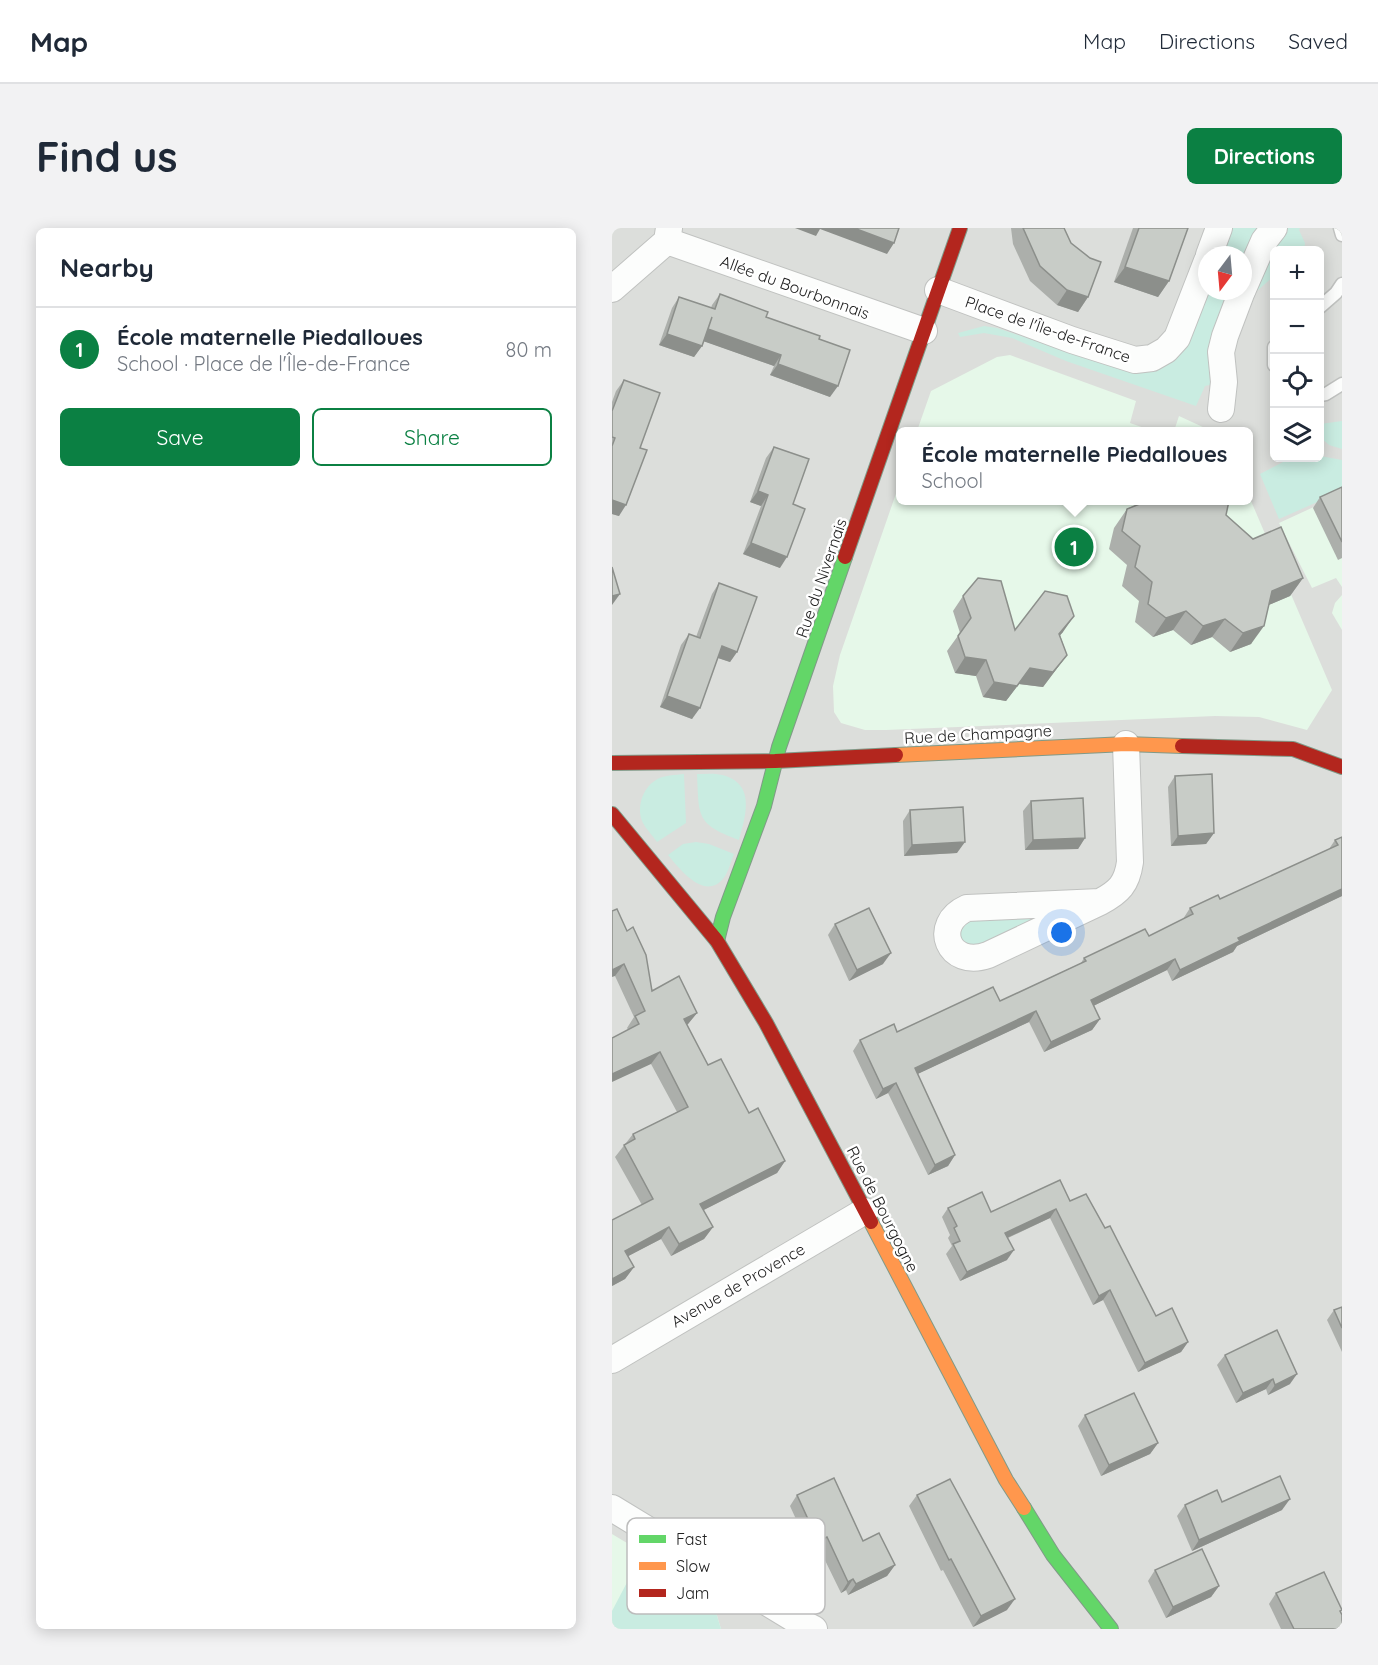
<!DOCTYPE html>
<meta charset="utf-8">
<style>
body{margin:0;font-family:Quicksand,sans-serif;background:#f2f2f3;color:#1f2937}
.controls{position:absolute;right:18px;top:18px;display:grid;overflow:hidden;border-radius:9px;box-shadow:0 3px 15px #0003}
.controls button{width:54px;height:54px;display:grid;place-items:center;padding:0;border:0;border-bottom:2px solid #e0e1e3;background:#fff;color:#1f2937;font:30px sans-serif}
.compass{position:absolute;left:586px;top:18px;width:54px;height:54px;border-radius:50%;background:#fff;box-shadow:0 3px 15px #0003;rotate:196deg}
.you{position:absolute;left:450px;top:705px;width:21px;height:21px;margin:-15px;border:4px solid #fff;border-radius:50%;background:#1a73e8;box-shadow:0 0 0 9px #1a73e833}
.badge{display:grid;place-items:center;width:39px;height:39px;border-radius:50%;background:#0b8043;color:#fff;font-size:20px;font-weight:700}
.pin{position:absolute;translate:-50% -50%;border:3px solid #fff;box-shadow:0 2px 6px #0006}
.popup{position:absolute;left:284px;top:199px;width:357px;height:78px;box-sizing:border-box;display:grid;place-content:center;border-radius:9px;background:#fff;filter:drop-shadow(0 2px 4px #0005);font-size:20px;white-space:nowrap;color:#747a83}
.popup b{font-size:22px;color:#1f2937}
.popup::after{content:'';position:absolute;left:50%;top:100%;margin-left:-12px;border:12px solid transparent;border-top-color:#fff}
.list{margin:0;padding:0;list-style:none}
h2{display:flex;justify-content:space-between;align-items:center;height:78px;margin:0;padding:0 24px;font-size:26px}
h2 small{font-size:20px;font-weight:400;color:#747a83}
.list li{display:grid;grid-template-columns:39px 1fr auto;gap:18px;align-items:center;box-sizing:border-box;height:84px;padding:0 24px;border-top:2px solid #e0e1e3}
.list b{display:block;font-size:22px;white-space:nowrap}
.list p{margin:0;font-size:20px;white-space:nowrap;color:#747a83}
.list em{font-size:20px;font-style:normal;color:#747a83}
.actions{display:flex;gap:12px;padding:18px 24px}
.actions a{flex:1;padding:14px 0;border:2px solid #0b8043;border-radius:9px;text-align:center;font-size:21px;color:#0b8043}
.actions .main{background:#0b8043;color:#fff}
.icon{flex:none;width:33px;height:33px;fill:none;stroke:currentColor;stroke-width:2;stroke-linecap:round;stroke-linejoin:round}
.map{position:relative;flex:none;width:730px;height:1401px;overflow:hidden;border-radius:9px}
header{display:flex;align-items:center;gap:36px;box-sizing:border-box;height:84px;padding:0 30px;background:#fff;border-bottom:2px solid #e0e1e3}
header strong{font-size:28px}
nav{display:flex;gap:33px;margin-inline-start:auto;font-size:21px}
.intro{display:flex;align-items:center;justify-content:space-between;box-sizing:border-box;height:144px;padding:0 36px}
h1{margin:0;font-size:42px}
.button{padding:15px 27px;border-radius:9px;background:#0b8043;color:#fff;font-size:21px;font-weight:700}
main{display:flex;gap:36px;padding:0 36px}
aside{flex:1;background:#fff;border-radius:9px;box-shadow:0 3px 15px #0003}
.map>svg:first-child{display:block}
.residential{fill:#dcdedb;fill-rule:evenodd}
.education{fill:#e6f8e9}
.grass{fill:#c9ece1}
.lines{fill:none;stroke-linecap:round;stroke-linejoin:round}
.lane-casing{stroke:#c0c2c0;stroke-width:15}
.street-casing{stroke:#c0c2c0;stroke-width:28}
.fast-casing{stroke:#819a88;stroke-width:16}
.slow-casing{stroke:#819a88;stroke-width:16}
.jam-casing{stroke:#819a88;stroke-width:16}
.lane{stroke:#fcfdfc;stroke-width:12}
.street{stroke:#fcfdfc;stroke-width:26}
.fast{stroke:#63d668;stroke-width:14}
.slow{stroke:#ff974d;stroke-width:14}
.jam{stroke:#b3261e;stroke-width:14}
.wall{fill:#acafab}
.shaded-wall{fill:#8c8f8b}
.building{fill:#c8ccc7;stroke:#8c8f8b;stroke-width:1.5}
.labels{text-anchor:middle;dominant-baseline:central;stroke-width:5;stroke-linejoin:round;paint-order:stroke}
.street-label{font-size:16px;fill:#212121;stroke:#fff}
.key{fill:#fff;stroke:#bcbcbc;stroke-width:1.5}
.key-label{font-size:16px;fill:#212121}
</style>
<header>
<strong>Map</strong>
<nav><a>Map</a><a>Directions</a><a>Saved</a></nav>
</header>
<div class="intro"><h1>Find us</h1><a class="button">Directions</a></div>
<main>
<aside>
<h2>Nearby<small></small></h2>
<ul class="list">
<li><span class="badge">1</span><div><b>École maternelle Piedalloues</b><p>School · Place de l'Île-de-France</p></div><em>80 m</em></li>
</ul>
<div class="actions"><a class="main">Save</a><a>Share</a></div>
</aside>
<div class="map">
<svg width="730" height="1401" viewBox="0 0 730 1401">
<rect width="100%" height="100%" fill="#eaefe9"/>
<!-- residential -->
<path class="residential" d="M0,0H730V1401H0ZM662,22H708V230H662ZM595,27H631V63H595ZM288,204H636V272H288Z"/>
<!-- education -->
<g class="education">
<path d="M398,127L524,173L518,195L541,203H305L319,163L385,129Z"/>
<path d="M567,188L593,200L601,203H562Z"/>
<path d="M288,254V272H636V266L720,462L695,502L647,489L603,488L274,502H253L229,495L222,484L221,458L228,427Z"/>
<path d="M730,266V359L724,350L700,360L667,295Z"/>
<path d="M730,367V402L720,385L723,375Z"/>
<path d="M0,1306L85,1357L76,1373L91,1381L99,1368L109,1401H0Z"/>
</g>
<!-- grass -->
<g class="grass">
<path d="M621,0H655L631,49V27H608Z"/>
<path d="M668,0H688L687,2L693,15L692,22H662V48L637,70Z"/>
<path d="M595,63H625L606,155L593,158L584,178L454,133L400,110L372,105L348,109L346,105L372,98L385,100L493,136L549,139L575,118Z"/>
<path d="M730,193V221L717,217L708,209V196Z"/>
<path d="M708,228L730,232V263L667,291L648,246L675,232V230H708Z"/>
<path d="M72,546L74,595L45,614C41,608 34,601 31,595C24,581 30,560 44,552C51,547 64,547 72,546Z"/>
<path d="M85,546C93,546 102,545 110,547C144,555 134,588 127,612C84,596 87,589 85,546Z"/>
<path d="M84,614L97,616L122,626C119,633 116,646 110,652C91,672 67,640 56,627L71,616Z"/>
<path d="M417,687L419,691L417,695L369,719L351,716L347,709L350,692Z"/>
<path d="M31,1324L85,1357L76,1373L91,1381L99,1368L109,1401H0V1383Z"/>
</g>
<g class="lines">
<!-- lane casing -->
<g class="lane-casing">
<g id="lane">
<path d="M728,0L730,7"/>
<path d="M708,79L724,65L730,56"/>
<path d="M662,119V137"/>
<path d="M708,167L714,166L730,156"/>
</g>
</g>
<!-- street casing -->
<g class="street-casing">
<g id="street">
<path d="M55,13L312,103"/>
<path d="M597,27L607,0"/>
<path d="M0,61L55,13L57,0"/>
<path d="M631,61L652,13L662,0"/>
<path d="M326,62L460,112L523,132L540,130L554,122L565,110L595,33"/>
<path d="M609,181L612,154L609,124L613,108L630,63"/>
<path d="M488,674L355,680C319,696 336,741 376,727L488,674C507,664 515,656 518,634L514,516"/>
<path d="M0,1132L253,983"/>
<path d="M0,1280L179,1389L202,1401"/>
</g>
</g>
<!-- fast casing -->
<g class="fast-casing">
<g id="fast">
<path d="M105,713L111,689L152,578L167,519L233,329"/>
<path d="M412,1280L441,1327L499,1401"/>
</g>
</g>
<!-- slow casing -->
<g class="slow-casing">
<g id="slow">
<path d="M284,527L514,516L570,518"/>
<path d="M259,994L394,1252L412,1280"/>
</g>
</g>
<!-- jam casing -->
<g class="jam-casing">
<g id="jam">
<path d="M233,329L348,0"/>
<path d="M570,518L681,521L730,539"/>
<path d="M0,535L163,533L284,527"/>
<path d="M0,586L105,713L154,795L259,994"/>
</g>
</g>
<!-- lane -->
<use href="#lane" class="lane"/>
<!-- street -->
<use href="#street" class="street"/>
<!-- fast -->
<use href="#fast" class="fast"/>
<!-- slow -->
<use href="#slow" class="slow"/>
<!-- jam -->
<use href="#jam" class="jam"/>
</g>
<!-- wall -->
<g class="wall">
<path d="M399,0H452L476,69L466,84L445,77L418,53L401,16Z"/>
<path d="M521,0H576L557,53L546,69L502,54Z"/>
<path d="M108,66L154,89L207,111L218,169L158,147L162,138L92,113L90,118L82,129L47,117L60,80L67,69L99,80L100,77Z"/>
<path d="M12,152L28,220L7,288L0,286V174L4,163Z"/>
<path d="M162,219L168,340L131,326L149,278L138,274L154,230Z"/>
<path d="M730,259V330L726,332L701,280L708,269Z"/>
<path d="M527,273H617L614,287L641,311L691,350L678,368L657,377L639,416L618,424L600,409L579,417L561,402L541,409L523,394L527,373L510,358L515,337L497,321L502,300L515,281L526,276Z"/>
<path d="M107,355L125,424L118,434L106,430L80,491L48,479L69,417L77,406L84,409L100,366Z"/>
<path d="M351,368L403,402L451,404L448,407L455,427L431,459L407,456L394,473L371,469L364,448L343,445L335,423L348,405L341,383Z"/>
<path d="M563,548L602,605L594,616L559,618L556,559Z"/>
<path d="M419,573L473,610L466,621L413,622L411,583Z"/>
<path d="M298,582L345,625L292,628L291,593Z"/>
<path d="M730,609V668L625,718L621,724L560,753L555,742L481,778L488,791L480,802L432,824L417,794L305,846L343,927L336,938L316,947L276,865L264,871L241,823L248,812L285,804L388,773L469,735L472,730L537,708L571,691L578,680L608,671L717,621L723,612Z"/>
<path d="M0,683L40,763L85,785L76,796L75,797L96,837L137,885L173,933L165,945L91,982L101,999L92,1011L59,1028L49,1011L16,1028L22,1039L13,1051L0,1058L30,977L3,929L21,906L65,884L39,836L15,800L22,789L3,748Z"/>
<path d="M223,696L271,736L237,753L216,707Z"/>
<path d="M458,973L493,1000L544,1088L576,1114L569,1124L526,1144L491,1072L481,1077L438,990L396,1010L395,1032L348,1053L334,1026L340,1018L336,1010L338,1007L330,989L336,980L379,984Z"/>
<path d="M730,1079V1124L715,1092L722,1082Z"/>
<path d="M613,1127L678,1156L656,1167L654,1161L624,1175L605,1137Z"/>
<path d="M473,1187L546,1215L538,1226L489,1248L466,1198Z"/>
<path d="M185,1267L251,1313L283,1337L275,1348L236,1367L234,1362L229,1365L207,1320L199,1324L178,1278Z"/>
<path d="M305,1267L395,1382L361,1399L331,1342L329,1343L297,1278Z"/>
<path d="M610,1274L670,1282L580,1323L565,1288L573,1277Z"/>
<path d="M543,1342L607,1358L599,1369L554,1390L536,1353Z"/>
<path d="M664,1365L730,1401H669L657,1376Z"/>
</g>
<!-- shaded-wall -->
<g class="shaded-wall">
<path d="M183,0H242L282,15L275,26L208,1L204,8Z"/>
<path d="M513,39L557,53L546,69L502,54Z"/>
<path d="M455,62L476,69L466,84L445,77Z"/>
<path d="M96,101L169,127L162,138L88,112Z"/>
<path d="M55,106L90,118L82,129L47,117Z"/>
<path d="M166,136L226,158L218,169L158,147Z"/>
<path d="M146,263L156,267L149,278L138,274Z"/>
<path d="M0,272L14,277L7,288L0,286Z"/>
<path d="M139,315L175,329L168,340L131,326Z"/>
<path d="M691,350L678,368L647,381L660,363Z"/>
<path d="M8,366L0,377V368Z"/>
<path d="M574,383L561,402L541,409L554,390Z"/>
<path d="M462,388L451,404L436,421L447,406Z"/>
<path d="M613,391L600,409L579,417L591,398Z"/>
<path d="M652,398L639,416L618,424L631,405Z"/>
<path d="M110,418L125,424L118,434L103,429Z"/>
<path d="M455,427L431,459L407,456L394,473L371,469L382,454Z"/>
<path d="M353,429L374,432L364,448L343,445Z"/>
<path d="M55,468L88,480L80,491L48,479Z"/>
<path d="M602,605L594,616L559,618L566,608Z"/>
<path d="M473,610L466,621L413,622L421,612Z"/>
<path d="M353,614L345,625L292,628L300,617Z"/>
<path d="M730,661V668L625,718L621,724L560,753L568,742L626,710Z"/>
<path d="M279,725L271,736L237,753L245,742Z"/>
<path d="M563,731L555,742L471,783L479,772Z"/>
<path d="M12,736L3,748L0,749V742Z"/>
<path d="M424,783L417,794L295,851L303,840Z"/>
<path d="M85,785L76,796L63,803L72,791Z"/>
<path d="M488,791L480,802L432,824L439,814Z"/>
<path d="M48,824L39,836L0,854V846Z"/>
<path d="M284,855L276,865L264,871L271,861Z"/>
<path d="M343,927L336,938L316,947L323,937Z"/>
<path d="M173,933L165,945L80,988L88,976Z"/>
<path d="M444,981L438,990L386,1014L393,1005Z"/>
<path d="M57,999L49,1011L5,1034L13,1023Z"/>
<path d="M101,999L92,1011L59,1028L67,1016Z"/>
<path d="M402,1022L395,1032L348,1053L355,1044Z"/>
<path d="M22,1039L13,1051L0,1058V1051Z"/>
<path d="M498,1062L491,1072L481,1077L487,1068Z"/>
<path d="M576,1114L569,1124L526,1144L533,1135Z"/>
<path d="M685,1146L678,1156L656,1167L663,1157Z"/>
<path d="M661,1151L654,1161L624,1175L631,1165Z"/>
<path d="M546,1215L538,1226L489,1248L497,1237Z"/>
<path d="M678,1271L670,1282L580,1323L587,1312Z"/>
<path d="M215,1309L207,1320L199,1324L206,1313Z"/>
<path d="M283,1337L275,1348L236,1367L244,1356Z"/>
<path d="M241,1351L234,1362L229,1365L236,1354Z"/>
<path d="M607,1358L599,1369L554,1390L561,1379Z"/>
<path d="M403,1371L395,1382L361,1399L369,1388Z"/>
</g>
<!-- building -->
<g class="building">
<path d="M242,0H287L282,15Z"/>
<path d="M411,0H452L459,15L478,30L489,34L476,69L455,62L428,38Z"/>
<path d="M527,0H576L557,53L513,39Z"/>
<path d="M108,66L156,84L154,89L208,108L207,111L238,122L226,158L166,136L169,127L96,101L100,89L90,118L55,106L67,69L103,81Z"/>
<path d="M12,152L48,165L28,220L35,222L14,277L0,272V218L3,210L0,209V183Z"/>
<path d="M162,219L197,231L181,276L193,281L175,329L139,315L156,267L146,263Z"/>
<path d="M730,259V314L708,269Z"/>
<path d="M535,273H617L614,287L641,311L669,299L691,350L660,363L652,398L631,405L613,391L591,398L574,383L554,390L536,376L540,354L523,339L528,318L510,303L515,281Z"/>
<path d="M0,339L8,366L0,368Z"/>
<path d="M366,350L389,353L403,402L433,363L455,368L462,388L447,406L455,427L441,444L418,440L405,458L382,454L374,432L353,429L346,408L359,390L351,368Z"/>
<path d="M107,355L145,369L125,424L110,418L88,480L55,468L77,406L88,410Z"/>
<path d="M600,546L602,605L566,608L563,548Z"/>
<path d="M471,570L473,610L421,612L419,573Z"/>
<path d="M351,579L353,614L300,617L298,582Z"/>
<path d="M730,609V661L626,710L628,713L568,742L563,731L479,772L488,791L439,814L424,783L303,840L343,927L323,937L284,855L271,861L248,812L282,796L285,804L381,759L388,773L474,733L472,730L533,701L537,708L581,686L578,680L606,667L608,671L726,617L723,612Z"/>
<path d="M257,680L279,725L245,742L223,696Z"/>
<path d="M5,681L15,703L21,699L34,727L40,763L67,748L85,785L72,791L96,837L109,831L137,885L146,880L173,933L88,976L101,999L67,1016L57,999L13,1023L22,1039L0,1051V992L41,971L12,917L23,911L21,906L76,879L48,824L0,846V810L27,796L23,788L33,783L12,736L0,742V683Z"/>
<path d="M448,952L458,973L474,966L493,1000L498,998L544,1088L560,1080L576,1114L533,1135L498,1062L487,1068L444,981L393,1005L402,1022L355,1044L341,1016L348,1013L342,1000L345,998L336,980L370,964L379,984Z"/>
<path d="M730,1079V1100L722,1082Z"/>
<path d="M665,1102L685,1146L663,1157L661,1151L631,1165L613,1127Z"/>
<path d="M522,1165L546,1215L497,1237L473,1187Z"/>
<path d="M668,1248L678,1271L587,1312L573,1277L605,1262L610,1274Z"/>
<path d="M222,1250L251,1313L267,1305L283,1337L244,1356L241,1351L236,1354L215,1309L206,1313L185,1267Z"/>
<path d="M338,1251L403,1371L369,1388L339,1331L337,1332L305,1267Z"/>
<path d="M590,1321L607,1358L561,1379L543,1342Z"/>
<path d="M712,1344L730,1382L728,1383L730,1387V1401H682L664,1365Z"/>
</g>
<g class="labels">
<!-- street labels -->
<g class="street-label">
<text transform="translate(183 59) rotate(20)">Allée du Bourbonnais</text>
<text transform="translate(436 101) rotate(19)">Place de l'Île-de-France</text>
<text transform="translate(209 350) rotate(-71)">Rue du Nivernais</text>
<text transform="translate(366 506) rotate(-3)">Rue de Champagne</text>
<text transform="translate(271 981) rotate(63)">Rue de Bourgogne</text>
<text transform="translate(126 1057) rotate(-30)">Avenue de Provence</text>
</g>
</g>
<!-- legend -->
<rect x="15" y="1290" width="198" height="96" rx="9" class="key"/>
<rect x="27" y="1307" width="27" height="8" fill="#63d668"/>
<rect x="27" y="1334" width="27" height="8" fill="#ff974d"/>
<rect x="27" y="1361" width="27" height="8" fill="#b3261e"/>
<g class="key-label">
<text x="64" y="1317">Fast</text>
<text x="64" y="1344">Slow</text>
<text x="64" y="1371">Jam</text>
</g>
</svg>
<div class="controls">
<button>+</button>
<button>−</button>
<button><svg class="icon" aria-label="locate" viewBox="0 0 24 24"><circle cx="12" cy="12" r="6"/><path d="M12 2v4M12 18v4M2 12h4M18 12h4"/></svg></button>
<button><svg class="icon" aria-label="layers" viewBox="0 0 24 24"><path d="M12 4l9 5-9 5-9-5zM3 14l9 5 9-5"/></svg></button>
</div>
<svg class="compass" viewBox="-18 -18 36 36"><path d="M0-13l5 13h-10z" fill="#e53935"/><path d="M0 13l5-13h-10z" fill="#747a83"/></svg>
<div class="you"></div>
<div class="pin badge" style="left:462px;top:319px">1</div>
<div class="popup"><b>École maternelle Piedalloues</b>School</div>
</div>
</main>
